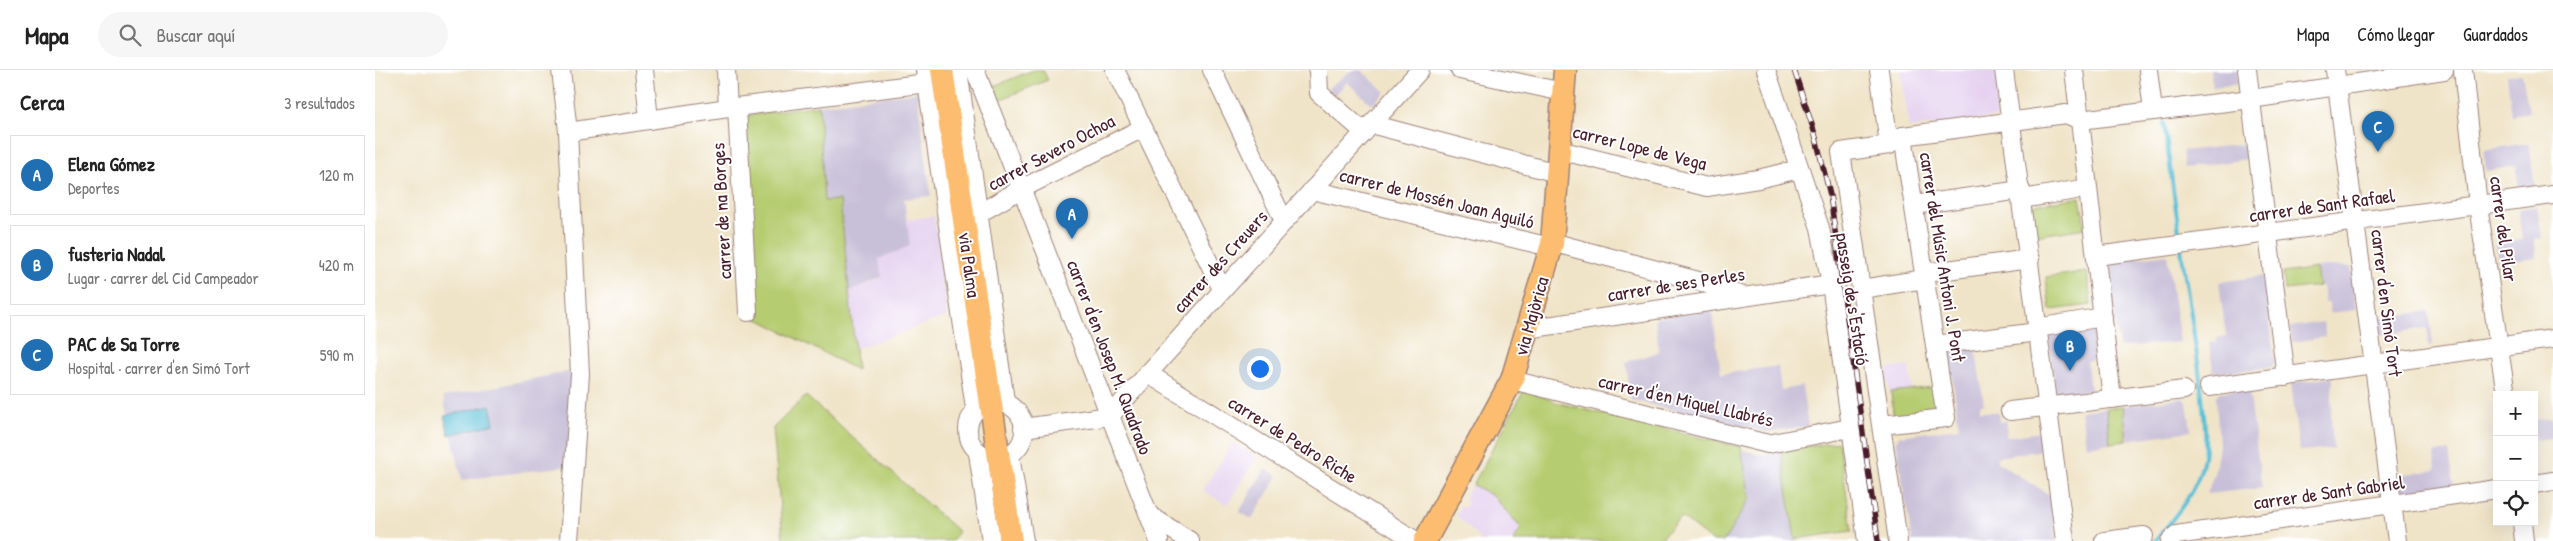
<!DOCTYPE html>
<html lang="es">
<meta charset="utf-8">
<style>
body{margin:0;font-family:"Patrick Hand",sans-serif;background:#f6f6f6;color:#222}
.controls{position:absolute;right:15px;bottom:15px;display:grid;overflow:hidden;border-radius:0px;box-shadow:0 5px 20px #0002}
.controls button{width:45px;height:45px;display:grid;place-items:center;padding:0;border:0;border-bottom:1px solid #e0e0e0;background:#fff;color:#222;font:25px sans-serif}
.you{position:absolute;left:884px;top:298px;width:18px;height:18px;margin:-12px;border:4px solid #fff;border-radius:50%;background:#1a73e8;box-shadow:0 0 0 8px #1a73e833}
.badge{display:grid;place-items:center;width:32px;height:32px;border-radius:50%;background:#1f6fb2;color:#fff;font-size:16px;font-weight:700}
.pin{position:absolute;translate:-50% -41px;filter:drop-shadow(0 1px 2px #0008)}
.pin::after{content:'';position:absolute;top:26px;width:18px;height:15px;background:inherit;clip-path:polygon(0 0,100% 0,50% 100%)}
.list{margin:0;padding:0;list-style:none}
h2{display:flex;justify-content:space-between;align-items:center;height:65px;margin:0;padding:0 20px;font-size:21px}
h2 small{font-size:16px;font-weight:400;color:#767676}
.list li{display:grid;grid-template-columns:32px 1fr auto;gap:15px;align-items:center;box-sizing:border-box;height:80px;margin:0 10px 10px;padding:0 10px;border:1px solid #e0e0e0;border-radius:0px}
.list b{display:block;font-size:19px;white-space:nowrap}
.list p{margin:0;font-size:16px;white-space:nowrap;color:#767676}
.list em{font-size:16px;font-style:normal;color:#767676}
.icon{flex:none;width:28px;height:28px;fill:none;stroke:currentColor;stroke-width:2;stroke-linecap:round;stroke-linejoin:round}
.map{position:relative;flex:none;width:2178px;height:471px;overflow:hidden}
header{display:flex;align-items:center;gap:30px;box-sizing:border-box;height:70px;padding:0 25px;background:#fff;border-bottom:1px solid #e0e0e0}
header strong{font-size:24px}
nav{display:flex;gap:28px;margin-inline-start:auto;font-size:18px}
.search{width:350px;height:45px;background:#f6f6f6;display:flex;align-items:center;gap:12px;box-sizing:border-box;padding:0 18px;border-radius:28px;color:#767676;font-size:19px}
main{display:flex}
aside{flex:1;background:#fff}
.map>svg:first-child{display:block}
.built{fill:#e6d2f0}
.industrial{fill:#c8bfd8}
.green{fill:#b5cc70;stroke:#80764e}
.water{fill:#59bfd7;stroke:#526f81}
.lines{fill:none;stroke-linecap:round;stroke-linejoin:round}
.stream{stroke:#59bfd7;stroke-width:4}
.minor-casing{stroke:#9d827a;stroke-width:20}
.major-casing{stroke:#9d827a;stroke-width:25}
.minor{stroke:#fff;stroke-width:18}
.major{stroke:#fcbd6f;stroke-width:22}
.rail-casing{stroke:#4a1f2b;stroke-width:5.5}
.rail{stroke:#fff;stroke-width:4;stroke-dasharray:11;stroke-linecap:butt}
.labels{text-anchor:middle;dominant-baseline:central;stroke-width:4;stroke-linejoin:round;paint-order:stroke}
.street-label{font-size:19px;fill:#4a1f2b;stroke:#fff}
</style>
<header>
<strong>Mapa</strong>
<div class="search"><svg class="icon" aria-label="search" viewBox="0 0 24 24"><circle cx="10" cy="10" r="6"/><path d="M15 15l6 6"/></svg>Buscar aquí</div>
<nav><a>Mapa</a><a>Cómo llegar</a><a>Guardados</a></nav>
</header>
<main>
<aside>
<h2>Cerca<small>3 resultados</small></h2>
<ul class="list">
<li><span class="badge">A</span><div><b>Elena Gómez</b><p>Deportes</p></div><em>120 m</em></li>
<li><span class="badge">B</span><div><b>fusteria Nadal</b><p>Lugar · carrer del Cid Campeador</p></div><em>420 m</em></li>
<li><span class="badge">C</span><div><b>PAC de Sa Torre</b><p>Hospital · carrer d'en Simó Tort</p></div><em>590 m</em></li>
</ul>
</aside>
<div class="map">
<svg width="2178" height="471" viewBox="0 0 2178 471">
<rect width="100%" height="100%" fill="#fff"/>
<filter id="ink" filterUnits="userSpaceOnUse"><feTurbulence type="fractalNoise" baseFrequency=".02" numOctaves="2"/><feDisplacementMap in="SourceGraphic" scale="10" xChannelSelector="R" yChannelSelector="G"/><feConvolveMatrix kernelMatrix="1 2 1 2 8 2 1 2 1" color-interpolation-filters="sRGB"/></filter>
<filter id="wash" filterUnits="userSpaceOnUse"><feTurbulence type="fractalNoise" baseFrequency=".0096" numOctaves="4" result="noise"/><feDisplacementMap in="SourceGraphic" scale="20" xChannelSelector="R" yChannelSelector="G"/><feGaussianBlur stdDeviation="1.12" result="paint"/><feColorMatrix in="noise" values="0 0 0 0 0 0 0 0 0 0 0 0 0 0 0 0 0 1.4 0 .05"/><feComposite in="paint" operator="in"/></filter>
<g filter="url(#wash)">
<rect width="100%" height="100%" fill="#f0e4c8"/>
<!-- built -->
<g class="built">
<path d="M1526,0H1622L1628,46L1534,58Z"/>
<path d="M559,146L572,246L480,279L475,221L507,208L504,189L535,176L531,150Z"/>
<path d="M1534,296L1537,320L1515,323L1511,299Z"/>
<path d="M858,372L882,387L852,435L828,420Z"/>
<path d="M1097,415L1118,426L1146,458L1138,471H1107L1081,445L1086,436L1090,438L1093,432L1089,430Z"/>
</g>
<!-- industrial -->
<g class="industrial">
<path d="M977,0H986L1010,22L997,35L972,12L960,25L953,18Z"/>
<path d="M1835,0H1862L1864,14L1838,17Z"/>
<path d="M2147,4L2154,42L2137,45L2132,6Z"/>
<path d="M542,22L556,126L529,129L535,176L504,189L507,207L473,222L465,130L449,131L444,35Z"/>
<path d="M2154,73L2160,117L2144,119L2141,96L2111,101L2108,80Z"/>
<path d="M1871,74L1873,89L1809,98L1807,81Z"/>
<path d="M2162,136L2167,168L2159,169L2162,188L2123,192L2121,174L2147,170L2143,139Z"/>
<path d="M1792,184L1805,272L1744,277L1733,192Z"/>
<path d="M1954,196L1976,197L1981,240L1955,243L1954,233H1950L1948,216H1944L1941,198Z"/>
<path d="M1889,206L1900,292L1897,297L1842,303L1838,300L1834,273L1842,272V268L1851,267L1844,212Z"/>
<path d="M1337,240L1346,304L1403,296L1406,320L1427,316L1433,356L1392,362L1256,330L1251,292L1284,282L1280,248Z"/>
<path d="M2054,241L2058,275L2054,276L2052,258L2004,265L2002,248Z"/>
<path d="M1948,252L1951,267L1917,272L1915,257Z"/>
<path d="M1722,258L1726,289L1712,291L1715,321L1681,325L1673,265Z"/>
<path d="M1600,275L1609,335H1605V342H1624V352L1632,351L1631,367L1667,362L1669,380L1622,387V392L1675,425L1681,471H1537L1521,370L1525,366L1584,358L1574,282Z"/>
<path d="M197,301L200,395L87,410L68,327Z"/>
<path d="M1958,307L1956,345L1958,379L1924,381L1916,313Z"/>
<path d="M1874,319L1887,418L1832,424L1840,400L1844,375L1841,327L1844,322Z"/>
<path d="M1807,328L1812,332L1816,361L1752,370L1748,336Z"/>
<path d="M1731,338L1735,373L1711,376L1706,341Z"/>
<path d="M2178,348V368L2159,370V350Z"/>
<path d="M1366,379L1385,385L1406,382L1420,471H1349L1375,428Z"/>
<path d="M2074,381L2079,416L2025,423L2023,405L2061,400L2059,383Z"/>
<path d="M890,399L903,406L877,449L864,442Z"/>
</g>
<!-- green -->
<g class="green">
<path d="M658,0H668L673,10L619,32L614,18Z"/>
<path d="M444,35L449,131L465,130L482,300L379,247L370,46Z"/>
<path d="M1705,127L1710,158L1660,166L1655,135Z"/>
<path d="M1941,198L1944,216L1910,220L1908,203Z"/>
<path d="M1712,202L1716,235L1675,240L1671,207Z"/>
<path d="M1558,317L1561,336L1557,341L1522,346L1518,343L1516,322Z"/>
<path d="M1147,318L1183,333L1366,377L1375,428L1349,471H1337L1306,447L1283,471H1138L1146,458L1118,426L1098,415L1147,324Z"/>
<path d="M431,326L583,461L577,471H408L398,358Z"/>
<path d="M1748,336L1752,371L1735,373L1731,338Z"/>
<path d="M1464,372L1477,461L1420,469L1406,380Z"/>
</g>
<!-- water -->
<path class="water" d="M115,335L119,354L74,365L69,346Z"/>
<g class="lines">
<!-- stream -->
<g class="stream">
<path d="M1789,53L1805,169"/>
<path d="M1780,471C1800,447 1824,419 1829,387C1832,367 1829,345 1827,326C1822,277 1813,228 1806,179"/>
</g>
</g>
</g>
<g filter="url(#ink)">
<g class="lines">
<!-- minor casing -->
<g class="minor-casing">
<g id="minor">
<path d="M186,0L193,62L353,38L552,13"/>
<path d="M269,0L274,50"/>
<path d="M351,0L353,38"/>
<path d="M550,0L600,338"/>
<path d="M583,0L630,331"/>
<path d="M600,0L784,471"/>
<path d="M740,0L847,219"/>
<path d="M837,0L909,151"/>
<path d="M943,0L944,23L989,62"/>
<path d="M1085,0L1188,22"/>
<path d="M1391,0L1445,158L1456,214L1492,471"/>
<path d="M1504,0L1514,75"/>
<path d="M1629,0L1690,471"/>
<path d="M1699,0L1713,118"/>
<path d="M1773,0L1778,41"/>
<path d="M1872,0L1911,307"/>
<path d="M1960,0L2022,471"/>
<path d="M2088,0L2103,135L2131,325"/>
<path d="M362,37L373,242"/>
<path d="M996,54L1182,103"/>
<path d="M193,62L205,304L194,471"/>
<path d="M1528,66L1691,44L1705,50L1876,29L2069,0"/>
<path d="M1184,80L1332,117L1383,109L1424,99"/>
<path d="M937,120L1171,176L1184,174L1327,212L1367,226"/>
<path d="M1647,129L1713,118L1737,329"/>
<path d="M1539,135L1646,120"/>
<path d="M603,144L646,119L768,58"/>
<path d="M1721,186L2178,125"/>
<path d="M1549,203L1655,189"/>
<path d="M1486,219L1550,209"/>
<path d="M1662,258L1728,247"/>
<path d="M1152,259L1456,214"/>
<path d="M1560,275L1663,262"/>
<path d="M772,303L1041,471"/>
<path d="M1137,310L1393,374L1475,358"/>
<path d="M1834,317L2178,269"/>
<circle cx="621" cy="360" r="28"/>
<path d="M1635,341L1809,320"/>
<path d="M1506,355L1571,348L1528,66L1514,75L1466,82L1523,471"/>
<path d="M648,358L735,346L1045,0"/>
<path d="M603,383L616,471"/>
<path d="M635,385L649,471"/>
<path d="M2159,414L2178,411"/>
<path d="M774,445L815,471"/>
<path d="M2147,452L2149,471"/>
<path d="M1729,471L1769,466L1764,471"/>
<path d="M1795,471L1801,465L2122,419"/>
</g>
</g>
<!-- major casing -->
<g class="major-casing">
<g id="major">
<path d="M567,0L636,471"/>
<path d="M1050,471L1137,310L1177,174L1190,0"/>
</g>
</g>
<!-- minor -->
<use href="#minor" class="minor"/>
<!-- major -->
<use href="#major" class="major"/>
<!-- rail casing -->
<g class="rail-casing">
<path id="rail" d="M1419,0L1440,64L1455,125L1503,471"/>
</g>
<!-- rail -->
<use href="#rail" class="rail"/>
</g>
</g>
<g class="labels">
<!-- street labels -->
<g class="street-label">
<text transform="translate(1265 77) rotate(14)">carrer Lope de Vega</text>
<text transform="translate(676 82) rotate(-28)">carrer Severo Ochoa</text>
<text transform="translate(1062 128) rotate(14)">carrer de Mossén Joan Aguiló</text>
<text transform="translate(1947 135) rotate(-8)">carrer de Sant Rafael</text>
<text transform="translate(346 141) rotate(-93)">carrer de na Borges</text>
<text transform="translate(2129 159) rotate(82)">carrer del Pilar</text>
<text transform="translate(1568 187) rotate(81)">carrer del Músic Antoni J. Pont</text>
<text transform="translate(845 191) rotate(-48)">carrer des Creuers</text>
<text transform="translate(595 195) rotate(82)">via Palma</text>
<text transform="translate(1301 214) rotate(-9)">carrer de ses Perles</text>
<text transform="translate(1478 229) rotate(81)">passeig de s'Estació</text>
<text transform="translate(2012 233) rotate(83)">carrer d'en Simó Tort</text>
<text transform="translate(1156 246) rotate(-74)">via Majòrica</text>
<text transform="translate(735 287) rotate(69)">carrer d'en Josep M. Quadrado</text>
<text transform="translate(1311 330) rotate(13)">carrer d'en Miquel Llabrés</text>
<text transform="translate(918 369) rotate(32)">carrer de Pedro Riche</text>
<text transform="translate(1954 422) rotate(-8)">carrer de Sant Gabriel</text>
</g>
</g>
</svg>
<div class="controls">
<button>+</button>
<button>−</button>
<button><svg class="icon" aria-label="locate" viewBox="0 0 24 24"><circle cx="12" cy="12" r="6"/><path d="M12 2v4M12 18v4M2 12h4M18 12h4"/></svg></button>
</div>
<div class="you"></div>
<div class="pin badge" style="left:697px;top:169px">A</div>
<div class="pin badge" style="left:1695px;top:301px">B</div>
<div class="pin badge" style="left:2003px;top:82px">C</div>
</div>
</main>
